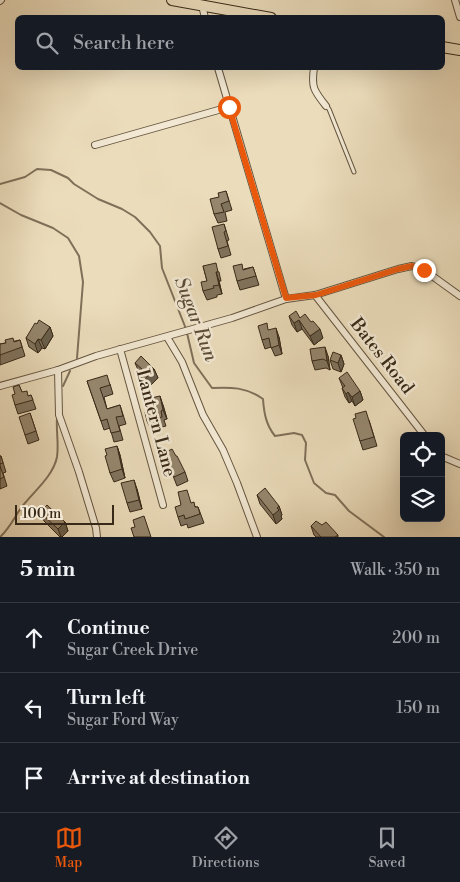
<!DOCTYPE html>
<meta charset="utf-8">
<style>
body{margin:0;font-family:"Libre Bodoni",serif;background:#20242c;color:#f1f3f6}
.controls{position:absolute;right:15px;bottom:15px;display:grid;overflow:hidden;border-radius:8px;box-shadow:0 5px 20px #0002}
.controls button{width:45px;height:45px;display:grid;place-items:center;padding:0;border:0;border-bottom:1px solid #363941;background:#171b24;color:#f1f3f6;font:25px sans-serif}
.scale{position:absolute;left:15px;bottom:12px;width:99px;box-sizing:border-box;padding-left:5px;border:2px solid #382918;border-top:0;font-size:14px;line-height:18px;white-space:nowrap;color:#382918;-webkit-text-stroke:4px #f2e8d3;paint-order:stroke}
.stop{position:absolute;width:15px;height:15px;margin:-11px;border:4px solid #ea580c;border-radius:50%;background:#fff}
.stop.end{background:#ea580c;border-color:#fff;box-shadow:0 1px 5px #0008}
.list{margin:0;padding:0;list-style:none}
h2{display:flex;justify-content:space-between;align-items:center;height:65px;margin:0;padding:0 20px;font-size:21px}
h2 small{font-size:16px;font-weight:400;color:#9ea1a6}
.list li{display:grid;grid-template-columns:32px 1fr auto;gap:15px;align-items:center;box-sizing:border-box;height:70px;padding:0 20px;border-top:1px solid #363941}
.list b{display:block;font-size:19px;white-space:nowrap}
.list p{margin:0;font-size:16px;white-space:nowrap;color:#9ea1a6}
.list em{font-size:16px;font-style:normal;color:#9ea1a6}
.icon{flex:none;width:28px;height:28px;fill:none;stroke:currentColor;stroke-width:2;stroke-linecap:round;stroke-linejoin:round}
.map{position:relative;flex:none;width:460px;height:537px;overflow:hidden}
.search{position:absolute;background:#171b24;box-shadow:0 5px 20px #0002;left:15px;right:15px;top:15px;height:55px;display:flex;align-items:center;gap:12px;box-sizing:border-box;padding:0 18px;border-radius:8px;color:#9ea1a6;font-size:19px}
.sheet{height:275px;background:#171b24}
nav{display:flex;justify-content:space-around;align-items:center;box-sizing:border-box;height:70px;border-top:1px solid #363941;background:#171b24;font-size:14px;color:#9ea1a6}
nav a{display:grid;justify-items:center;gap:2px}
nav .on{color:#ea580c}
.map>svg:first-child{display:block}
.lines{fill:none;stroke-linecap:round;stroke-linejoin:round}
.stream{stroke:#7f7059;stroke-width:2}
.lane-casing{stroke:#655641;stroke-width:5}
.street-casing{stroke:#655641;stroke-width:8}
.primary-casing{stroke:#382918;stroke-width:12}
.lane{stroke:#f2e8d3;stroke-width:3}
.street{stroke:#f2e8d3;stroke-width:6}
.primary{stroke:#ebdcbb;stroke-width:10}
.wall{fill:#80735e;stroke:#382918}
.shaded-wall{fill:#685e4c;stroke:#382918}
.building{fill:#95866d;stroke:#382918}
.route{stroke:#ea580c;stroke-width:6}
.labels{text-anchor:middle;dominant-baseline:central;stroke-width:5;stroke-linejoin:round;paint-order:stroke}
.street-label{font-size:18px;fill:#382918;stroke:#f2e8d3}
.water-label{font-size:19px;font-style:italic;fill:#5b4c38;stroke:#f2e8d3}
</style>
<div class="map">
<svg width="460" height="537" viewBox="0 0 460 537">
<rect width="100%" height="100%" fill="#ebdcbb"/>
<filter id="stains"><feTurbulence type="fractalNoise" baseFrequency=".004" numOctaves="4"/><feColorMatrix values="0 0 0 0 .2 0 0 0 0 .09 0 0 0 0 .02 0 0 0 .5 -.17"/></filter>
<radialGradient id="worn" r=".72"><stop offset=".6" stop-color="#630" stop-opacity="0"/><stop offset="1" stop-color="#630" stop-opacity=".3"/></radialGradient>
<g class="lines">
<!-- stream -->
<g class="stream">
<path d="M0,184L25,177L37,169L51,170L68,178L74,184L98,199L122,209L135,217L150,232L160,246L162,268L186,329"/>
<path d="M0,203L21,215L53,228L68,238L79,256L83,282L77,358"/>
<path d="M187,333L194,363L212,388C231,387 246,387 263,399C264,413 266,425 275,436L294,433L302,435L306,443L305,460L314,483L326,493L335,495L349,511L384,537"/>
<path d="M63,386L70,371"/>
<path d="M0,537C9,529 14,518 21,508C32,493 53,477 57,457C59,444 56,431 57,418"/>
</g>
<!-- lane casing -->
<g class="lane-casing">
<path id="lane" d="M326,106L329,109L354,172"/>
</g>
<!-- street casing -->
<g class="street-casing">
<g id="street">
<path d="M455,0L460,17"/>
<path d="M0,1L1,0"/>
<path d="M202,5L205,18"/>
<path d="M218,68L286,299"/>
<path d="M314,68C311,87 314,91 326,106"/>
<path d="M95,145L229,107"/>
<path d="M315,295L425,436"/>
<path d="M167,337L182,362L203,415L223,450L237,483L257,537"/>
<path d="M120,349L163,505"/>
<path d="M58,370L59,415L79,472L96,528L97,537"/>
<path d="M0,386L58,370L96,356L232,318L286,299L315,295L398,269L412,266L424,270L460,296"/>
<path d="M441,456L460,464"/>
</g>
</g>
<!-- primary casing -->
<g class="primary-casing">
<g id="primary">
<path d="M172,0L271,18"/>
<path d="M442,47L460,50"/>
</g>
</g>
<!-- lane -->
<use href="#lane" class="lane"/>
<!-- street -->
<use href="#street" class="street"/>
<!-- primary -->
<use href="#primary" class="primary"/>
</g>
<!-- wall -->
<g class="wall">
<path d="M226,191L232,210L225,212L227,221L218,223L214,214L219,197Z"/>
<path d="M224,224L229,240L227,241L231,255L221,258L218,249Z"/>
<path d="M203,266L219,272L221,281H219L222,294L217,295V297L207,300L203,291L207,281Z"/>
<path d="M253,267L259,285L240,290L237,281L244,269Z"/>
<path d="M289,316L300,318L323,338L314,345L302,329L297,332L292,325Z"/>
<path d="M37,324L50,327L53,336L45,349L42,348L38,353L29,347L26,338Z"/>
<path d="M269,330L279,337L282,354L275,356L271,347L265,349L262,340Z"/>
<path d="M20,340L25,356L0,365V344Z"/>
<path d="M341,355L344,364L341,372L333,369L330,360Z"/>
<path d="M328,356L330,370L326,368L315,370L312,361Z"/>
<path d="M135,363L154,369L158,378L147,389L140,382L137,373L139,372Z"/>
<path d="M339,378L360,391L363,400L355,406L352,401L349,403L345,397L342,388H343Z"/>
<path d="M87,381L110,384L113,394L104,397L107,409L120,405L126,424L119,426L123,440L114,442L110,428L104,430Z"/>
<path d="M19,385L22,392L28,396L31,395L36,409L18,414L15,405V394Z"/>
<path d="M163,405L167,419L164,420L166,426L151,430L147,421L154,410Z"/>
<path d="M30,413L39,440L28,444L25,435Z"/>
<path d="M356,418L369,420L377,446L363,450L360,441Z"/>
<path d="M117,446L120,455L125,478L114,482L110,473L107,455Z"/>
<path d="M164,453L185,472L188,481L177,486Z"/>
<path d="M0,456H1L6,472L3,473L7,486L0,489Z"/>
<path d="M137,489L142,509L130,512L127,503Z"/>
<path d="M257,495L279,506L282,515L281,516L282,519L276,524L260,504Z"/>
<path d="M192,503L196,507H198L204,523L188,528L187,524L181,526L178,517Z"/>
<path d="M40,512L65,522L68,531L62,537H60L44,521Z"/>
<path d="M311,526L338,535V537H316L314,535Z"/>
</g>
<!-- shaded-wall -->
<g class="shaded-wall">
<path d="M216,272L219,281L222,294L219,285Z"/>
<path d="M299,320L302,329L297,332L294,323Z"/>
<path d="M50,327L53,336L45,349L41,340Z"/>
<path d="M276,328L279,337L282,354L279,345Z"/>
<path d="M320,329L323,338L314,345L310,336Z"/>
<path d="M38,339L42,348L38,353L35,344Z"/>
<path d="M325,347L328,356L330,370L327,361Z"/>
<path d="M341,355L344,364L341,372L338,363Z"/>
<path d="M154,369L158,378L147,389L144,380Z"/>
<path d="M360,391L363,400L355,406L352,397Z"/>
<path d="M348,392L352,401L349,403L346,394Z"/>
<path d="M160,396L163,405L167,419L163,410Z"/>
<path d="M117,446L120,455L125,478L122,469Z"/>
<path d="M134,480L137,489L142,509L139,500Z"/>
<path d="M279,506L282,515L281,516L282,519L276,524L273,515L277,508Z"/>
<path d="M65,522L68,531L62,537H61L58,529Z"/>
</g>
<!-- building -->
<g class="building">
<path d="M226,191L229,201L221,204L224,212L214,214L210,199L219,197L218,193Z"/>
<path d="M224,224L226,231L224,232L228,246L218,249L212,227Z"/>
<path d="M216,263L218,272H216L219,285L213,286L214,288L203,291L201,282L207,281L203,266Z"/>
<path d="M242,264L243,270L253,267L256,276L237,281L233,266Z"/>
<path d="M296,311L300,318L305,314L311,322L313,321L320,329L310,336L299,320L294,323L289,316Z"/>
<path d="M39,320L50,327L41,340L38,339L35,344L26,338L35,323L37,324Z"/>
<path d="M267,323L268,330L276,328L279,345L271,348L269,338L262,340L258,326Z"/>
<path d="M13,338L14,342L20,340L22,347L0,355V344L6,343L5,340Z"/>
<path d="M325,347L327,361L323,359L312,361L310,349Z"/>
<path d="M333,352L341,355L338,363L330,360Z"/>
<path d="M141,356L154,369L144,380L137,373L142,369L135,363Z"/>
<path d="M347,372L360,391L352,397L348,392L346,394L342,388L345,386L339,378Z"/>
<path d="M107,375L110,385L100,388L107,409L120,405L123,416L116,417L120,431L111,433L107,419L101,421L87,381Z"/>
<path d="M19,385L22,392L27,391L28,396L31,395L33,400L15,405L12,395L15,394L13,387Z"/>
<path d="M160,396L163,410L161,411L162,417L147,421L145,412L154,410L151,398Z"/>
<path d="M366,411L374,437L360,441L353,419L356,418L355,414Z"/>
<path d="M30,413L36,431L25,435L19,417Z"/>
<path d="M117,446L122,469L110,473L105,456L107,455L105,449Z"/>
<path d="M172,449L176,456H177L185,472L174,477L164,453Z"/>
<path d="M0,456H1L3,463L0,464Z"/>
<path d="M0,466L4,477L0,479Z"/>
<path d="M134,480L139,500L127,503L121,483Z"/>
<path d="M265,488L279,506L277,508L279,510L273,515L257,495Z"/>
<path d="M187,490L191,503L194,502L195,507H198L200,514L185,519L184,515L178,517L175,507L181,505L178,492Z"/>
<path d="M47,505L65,522L58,529L40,512Z"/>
<path d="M144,516L151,537H134L131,528L135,527L133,520Z"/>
<path d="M316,521L322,525L326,522L338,535L335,537H321L311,526Z"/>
</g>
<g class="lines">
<!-- route -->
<path class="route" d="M229,107L286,298L316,295L398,269L412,266L424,270"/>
</g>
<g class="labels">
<!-- street labels -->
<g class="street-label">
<text transform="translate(382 356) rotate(52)">Bates Road</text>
<text transform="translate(156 423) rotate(75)">Lantern Lane</text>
</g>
<!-- water labels -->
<g class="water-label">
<text transform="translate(196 319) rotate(69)">Sugar Run</text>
</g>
</g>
<rect width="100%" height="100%" filter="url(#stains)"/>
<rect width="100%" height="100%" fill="url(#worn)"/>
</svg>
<div class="controls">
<button><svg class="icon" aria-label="locate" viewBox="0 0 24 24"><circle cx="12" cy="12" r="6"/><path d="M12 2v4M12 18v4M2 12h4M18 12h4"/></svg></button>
<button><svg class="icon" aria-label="layers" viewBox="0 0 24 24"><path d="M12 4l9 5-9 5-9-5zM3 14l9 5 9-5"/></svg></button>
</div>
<div class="scale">100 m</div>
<div class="stop" style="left:229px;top:107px"></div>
<div class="stop end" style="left:424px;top:270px"></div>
<div class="search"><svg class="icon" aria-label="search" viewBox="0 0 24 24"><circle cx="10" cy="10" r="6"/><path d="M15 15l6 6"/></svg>Search here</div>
</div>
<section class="sheet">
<h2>5 min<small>Walk · 350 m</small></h2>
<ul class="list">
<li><svg class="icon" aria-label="ahead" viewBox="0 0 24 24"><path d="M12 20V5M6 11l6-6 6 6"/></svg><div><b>Continue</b><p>Sugar Creek Drive</p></div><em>200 m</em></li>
<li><svg class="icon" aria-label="left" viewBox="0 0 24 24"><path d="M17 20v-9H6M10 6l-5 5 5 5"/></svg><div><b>Turn left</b><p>Sugar Ford Way</p></div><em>150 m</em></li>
<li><svg class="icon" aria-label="arrive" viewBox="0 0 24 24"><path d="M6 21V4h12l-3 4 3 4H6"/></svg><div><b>Arrive at destination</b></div></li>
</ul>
</section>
<nav>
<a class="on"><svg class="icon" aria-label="map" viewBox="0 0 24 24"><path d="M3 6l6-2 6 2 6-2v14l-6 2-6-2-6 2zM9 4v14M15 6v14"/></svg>Map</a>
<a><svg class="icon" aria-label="directions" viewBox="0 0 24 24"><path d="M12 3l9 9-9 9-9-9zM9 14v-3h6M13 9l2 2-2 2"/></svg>Directions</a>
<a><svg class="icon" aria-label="saved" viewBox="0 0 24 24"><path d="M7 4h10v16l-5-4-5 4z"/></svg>Saved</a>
</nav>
